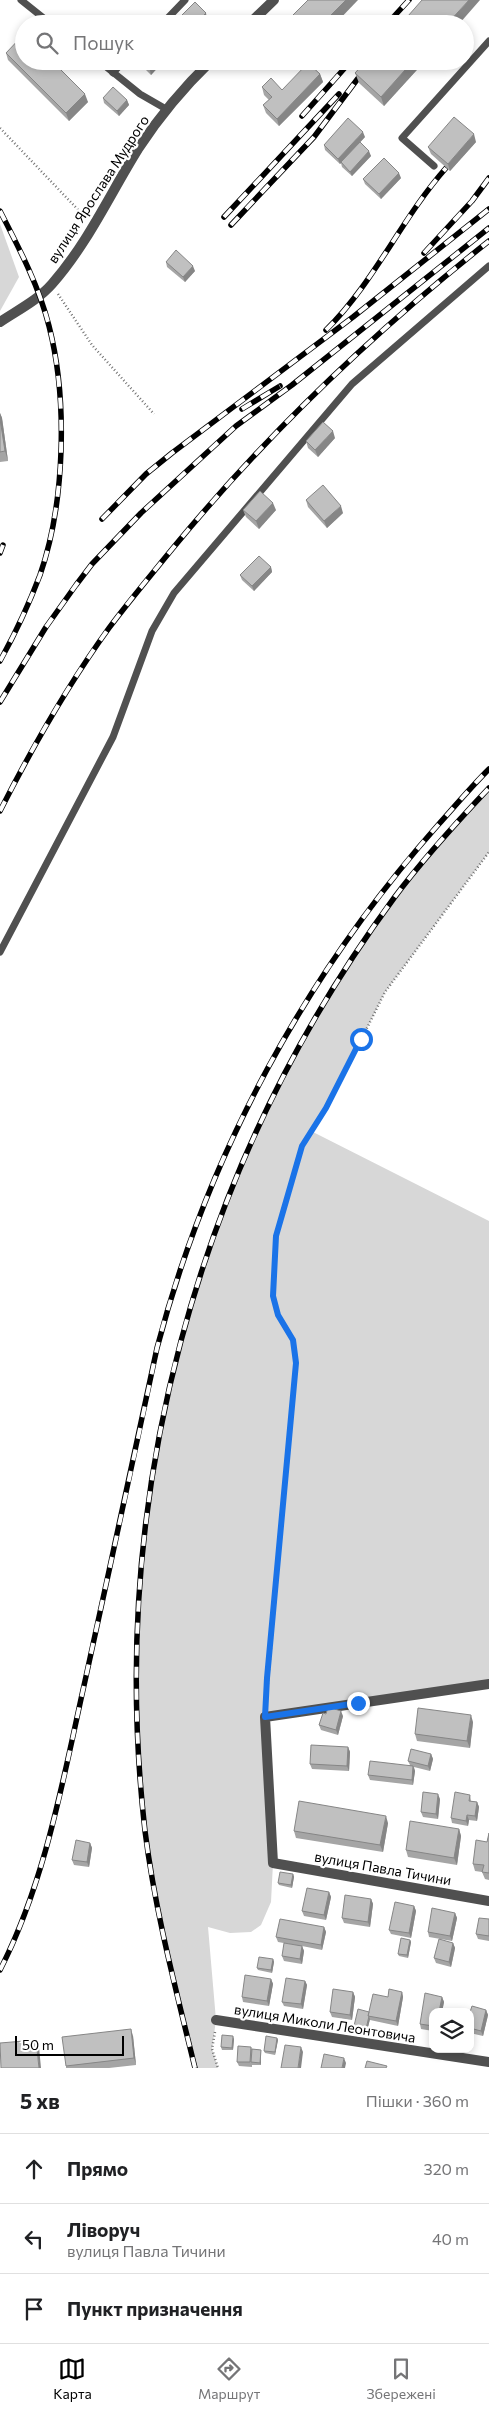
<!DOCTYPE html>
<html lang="uk">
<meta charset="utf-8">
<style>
body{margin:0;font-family:Commissioner,sans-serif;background:#f2f2f2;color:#202124}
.controls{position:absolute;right:15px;bottom:15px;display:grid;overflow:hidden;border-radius:10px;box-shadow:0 2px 8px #0003}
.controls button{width:45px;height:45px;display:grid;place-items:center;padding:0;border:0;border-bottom:1px solid #e0e0e0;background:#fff;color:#202124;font:25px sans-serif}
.scale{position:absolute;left:15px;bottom:12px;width:109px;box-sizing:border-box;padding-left:5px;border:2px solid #000;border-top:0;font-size:14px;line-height:18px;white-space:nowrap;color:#000;-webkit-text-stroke:4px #fff;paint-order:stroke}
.stop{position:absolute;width:15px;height:15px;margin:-11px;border:4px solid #1a73e8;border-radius:50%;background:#fff}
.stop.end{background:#1a73e8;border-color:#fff;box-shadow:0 1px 5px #0008}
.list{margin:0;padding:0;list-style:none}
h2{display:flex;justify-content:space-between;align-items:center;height:65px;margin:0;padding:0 20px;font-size:21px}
h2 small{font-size:16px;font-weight:400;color:#757577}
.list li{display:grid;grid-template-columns:32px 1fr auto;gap:15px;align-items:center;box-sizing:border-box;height:70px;padding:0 20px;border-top:1px solid #e0e0e0}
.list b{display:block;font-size:19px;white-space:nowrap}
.list p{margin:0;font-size:16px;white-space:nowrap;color:#757577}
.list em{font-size:16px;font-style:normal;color:#757577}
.icon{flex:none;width:28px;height:28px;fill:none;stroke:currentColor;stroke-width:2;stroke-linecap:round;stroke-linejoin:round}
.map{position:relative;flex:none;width:489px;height:2068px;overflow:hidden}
.search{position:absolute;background:#fff;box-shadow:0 2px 8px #0003;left:15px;right:15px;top:15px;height:55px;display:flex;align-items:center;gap:12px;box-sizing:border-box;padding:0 18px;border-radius:28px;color:#757577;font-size:19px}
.sheet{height:275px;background:#fff}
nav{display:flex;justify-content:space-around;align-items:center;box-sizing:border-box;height:70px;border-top:1px solid #e0e0e0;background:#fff;font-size:14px;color:#757577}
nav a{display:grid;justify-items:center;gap:2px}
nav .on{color:#000}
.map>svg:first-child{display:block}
.green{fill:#d7d7d7}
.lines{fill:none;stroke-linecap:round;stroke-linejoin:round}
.path{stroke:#727272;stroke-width:2.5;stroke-dasharray:1 2.5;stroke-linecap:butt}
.service{stroke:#505050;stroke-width:7}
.minor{stroke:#505050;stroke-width:10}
.tertiary{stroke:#505050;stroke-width:10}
.rail-casing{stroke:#000;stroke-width:5.5}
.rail{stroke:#fff;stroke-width:4;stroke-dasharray:11;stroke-linecap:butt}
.wall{fill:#a5a5a5}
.shaded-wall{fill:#868686}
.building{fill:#c0c0c0;stroke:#868686}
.route{stroke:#1a73e8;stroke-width:6}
.labels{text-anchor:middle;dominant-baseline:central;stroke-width:4.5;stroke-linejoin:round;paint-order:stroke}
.street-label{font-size:14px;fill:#000;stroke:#fff}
</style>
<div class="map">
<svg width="489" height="2068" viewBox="0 0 489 2068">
<rect width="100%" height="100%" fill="#fff"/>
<!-- green -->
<g class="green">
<path d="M0,224L19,277L0,311Z"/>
<path d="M489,788V852L385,992L337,1088L311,1131L489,1221V1684L265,1717L273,1863L271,1902L261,1925L251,1932L230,1933L208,1927L216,2020L212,2049L218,2068H196C175,1990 155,1912 145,1831C107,1501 196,1165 394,898C423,859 456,823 489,788Z"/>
</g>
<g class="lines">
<!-- path -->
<g class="path">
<path d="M0,128L84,216"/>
<path d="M58,294L92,345L154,414"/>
<path d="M266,1705L296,1363L293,1339L278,1315L273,1296L276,1236L302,1146L337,1088L385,992L489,852"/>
<path d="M215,2032L212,2049L218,2068"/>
</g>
<!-- service -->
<g class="service">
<path d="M21,0L51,24"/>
<path d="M162,24L185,0"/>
<path d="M99,61L140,94L166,109"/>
<path d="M113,73L124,61"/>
<path d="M434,166L402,138L489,41"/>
<path d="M0,952L113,737L152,631L174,593L352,384L489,266"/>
</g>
<!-- minor -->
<g class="minor">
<path d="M489,1684L265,1717L273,1863L489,1901"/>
<path d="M216,2020L489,2062"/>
</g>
<!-- tertiary -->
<g class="tertiary">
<path d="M249,24L274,0"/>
<path d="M0,322C18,310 38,300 52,284C88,243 110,194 138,149C159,117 183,88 211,61"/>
</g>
<!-- rail casing -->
<g class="rail-casing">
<g id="rail">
<path d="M387,24L409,0"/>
<path d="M302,116L351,61"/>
<path d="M0,211C19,248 39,286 49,326C68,400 65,503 40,575C29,604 15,634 0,661"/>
<path d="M224,217L339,94"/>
<path d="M231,225L314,137L371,61"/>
<path d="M424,253L472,201L489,178"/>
<path d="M326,330C374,283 401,219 446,168"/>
<path d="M242,409L280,386"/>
<path d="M102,519L146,474L172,453L353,317L489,209"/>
<path d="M0,553L3,545"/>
<path d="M0,702L46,627L76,585L92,564L141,513L236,426L292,385L489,228"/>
<path d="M0,811C32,748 67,686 109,628C129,601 151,575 173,548C266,435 374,332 489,241"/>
<path d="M0,1970C46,1880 63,1779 85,1681C109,1570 134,1459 157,1348C208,1154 305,975 438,825C455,806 471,787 489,769"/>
<path d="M195,2068C176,1990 155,1911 145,1831C107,1499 196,1167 394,898C423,859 456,823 489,788"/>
</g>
</g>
<!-- rail -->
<use href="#rail" class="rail"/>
</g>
<!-- wall -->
<g class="wall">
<path d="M6,53L88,102L69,121L8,60Z"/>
<path d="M140,61H164L151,75L141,65Z"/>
<path d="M366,61H425L384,106L359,83L355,73Z"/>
<path d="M320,74L323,82L279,126L266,113L263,105L269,100L264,95L262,87L282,90Z"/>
<path d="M103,98L127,100L129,105L119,116L104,103Z"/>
<path d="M365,137L360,142L371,156L352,176L342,167L341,163L340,164L325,150L324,145Z"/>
<path d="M476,142L450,171L431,154L428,147Z"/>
<path d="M401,178L381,199L365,184L363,179Z"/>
<path d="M166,262L195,271L185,282L167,267Z"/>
<path d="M0,413L2,418L8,461L0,462Z"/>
<path d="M335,438L318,457L308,448L306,441Z"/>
<path d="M306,500L343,513L327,528L308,507Z"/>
<path d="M243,510H276L259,529L246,517Z"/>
<path d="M271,567L272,572L254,591L242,580L240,575Z"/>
<path d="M326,1714L343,1716L338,1735L321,1730L319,1725Z"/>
<path d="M473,1722L470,1748L417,1741L415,1734Z"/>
<path d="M348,1747L350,1752L349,1771L312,1769L310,1764Z"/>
<path d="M431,1754L433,1759L430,1771L414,1767L415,1771L413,1785L370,1780L368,1775L410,1765L408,1761Z"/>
<path d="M470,1795L471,1801L477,1802L479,1807L477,1821L469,1820L468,1826L452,1823L451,1818Z"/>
<path d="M440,1799L438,1819L423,1817L421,1812Z"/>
<path d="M388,1823L383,1852L296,1838L294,1831Z"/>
<path d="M459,1829L461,1836L457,1865L408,1857L406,1850Z"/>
<path d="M489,1833V1880L485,1879L482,1872L475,1871L473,1864L487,1842Z"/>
<path d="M90,1843L92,1848L89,1867L74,1865L72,1860Z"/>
<path d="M293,1874L294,1877L292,1888L279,1885L278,1883Z"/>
<path d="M329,1892L331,1897L326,1920L304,1916L302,1911Z"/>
<path d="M371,1899L373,1904L370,1927L344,1923L342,1918Z"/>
<path d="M414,1906L416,1911L411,1938L391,1934L389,1930Z"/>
<path d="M455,1913L457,1918L452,1941L429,1937L428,1932Z"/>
<path d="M489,1919V1941L478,1939L476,1934Z"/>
<path d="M324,1927L326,1932L322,1950L302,1946L304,1951L302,1964L284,1961L282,1956L295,1945L278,1942L276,1937Z"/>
<path d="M410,1940L411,1942L408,1958L399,1956L398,1954Z"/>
<path d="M453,1943L455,1948L451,1967L436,1963L434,1958Z"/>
<path d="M273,1959L274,1962L272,1973L258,1970L257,1968Z"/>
<path d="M271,1979L273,1984L269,2006L243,2002L242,1997Z"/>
<path d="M305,1981L307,1985L303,2009L284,2006L282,2002Z"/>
<path d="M353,1992L355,1997L352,2020L332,2017L330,2012Z"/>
<path d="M402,1992L403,1997L398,2026L370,2020V2019L367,2031L355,2029L354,2026L369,2012L388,1997Z"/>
<path d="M442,1997L444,2002L442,2012H433V2031L421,2029L420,2024Z"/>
<path d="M486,2010L488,2015L483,2036L470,2033V2012Z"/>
<path d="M133,2036L136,2065L109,2068H66V2066Z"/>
<path d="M277,2038L278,2040L275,2055L265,2053L264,2051Z"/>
<path d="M234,2039L233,2050H222L221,2047Z"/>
<path d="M251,2047L252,2049L261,2050V2065H252V2067L239,2066L237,2062Z"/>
</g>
<!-- shaded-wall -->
<g class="shaded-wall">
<path d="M346,0H358L335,24H322Z"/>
<path d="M469,0H480L459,24H447Z"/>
<path d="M206,13L207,18L202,24H195Z"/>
<path d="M158,61H164L151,75L150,70Z"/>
<path d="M413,61H425L384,106L381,97Z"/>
<path d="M320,74L323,82L279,126L277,119Z"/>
<path d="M85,94L88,102L69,121L66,113Z"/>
<path d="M127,100L129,105L119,116L117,111Z"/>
<path d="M363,132L365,137L340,164L338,159Z"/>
<path d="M474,134L476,142L450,171L448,164Z"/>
<path d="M369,151L371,156L352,176L350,172Z"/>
<path d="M399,173L401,178L381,199L379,194Z"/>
<path d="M193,266L195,271L185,282L183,277Z"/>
<path d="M0,413L2,418L8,461L5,451L0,419Z"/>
<path d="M333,431L335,438L318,457L315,450Z"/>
<path d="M273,503L276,510L259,529L256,521Z"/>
<path d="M341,506L343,513L327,528L324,521Z"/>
<path d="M271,567L272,572L254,591L252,586Z"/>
<path d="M341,1711L343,1716L338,1735L336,1730Z"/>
<path d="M471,1715L473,1722L470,1748L467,1741Z"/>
<path d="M348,1747L350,1752L349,1771L347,1766Z"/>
<path d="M431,1754L433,1759L430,1771L428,1766Z"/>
<path d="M413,1766L415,1771L413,1785L412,1780Z"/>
<path d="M438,1794L440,1799L438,1819L436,1814Z"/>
<path d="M477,1802L479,1807L477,1821L475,1816Z"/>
<path d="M467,1815L469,1820L468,1826L466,1821Z"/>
<path d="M386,1816L388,1823L383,1852L380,1845Z"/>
<path d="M459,1829L461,1836L457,1865L454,1858Z"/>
<path d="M90,1843L92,1848L89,1867L87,1862Z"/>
<path d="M293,1874L294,1877L292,1888L291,1885Z"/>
<path d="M329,1892L331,1897L326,1920L324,1915Z"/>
<path d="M371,1899L373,1904L370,1927L368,1922Z"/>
<path d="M414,1906L416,1911L411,1938L409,1933Z"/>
<path d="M455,1913L457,1918L452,1941L450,1936Z"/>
<path d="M324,1927L326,1932L322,1950L321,1945Z"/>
<path d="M410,1940L411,1942L408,1958L407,1955Z"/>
<path d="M453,1943L455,1948L451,1967L449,1962Z"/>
<path d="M302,1946L304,1951L302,1964L300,1959Z"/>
<path d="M273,1959L274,1962L272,1973L271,1970Z"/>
<path d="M271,1979L273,1984L269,2006L267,2001Z"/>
<path d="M305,1981L307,1985L303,2009L301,2004Z"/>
<path d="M353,1992L355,1997L352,2020L350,2015Z"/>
<path d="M402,1992L403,1997L398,2026L396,2021Z"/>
<path d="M442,1997L444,2002L442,2012H439Z"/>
<path d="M486,2010L488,2015L483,2036L481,2031Z"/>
<path d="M369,2017L370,2019L367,2031L366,2029Z"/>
<path d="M131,2029L133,2036L136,2065L134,2058Z"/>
<path d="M233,2036L234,2039L233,2050L232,2048Z"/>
<path d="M277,2038L278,2040L275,2055V2052Z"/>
<path d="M36,2040L39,2047L41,2068H39Z"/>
<path d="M301,2047L303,2052L301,2068H298Z"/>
<path d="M261,2050V2065L260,2063Z"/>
<path d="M344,2058L346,2063L345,2068H342Z"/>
</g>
<!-- building -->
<g class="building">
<path d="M308,0H346L322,24H284Z"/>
<path d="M422,0H469L447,24H401Z"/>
<path d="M195,2L206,13L195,24L174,23Z"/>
<path d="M24,34V61H52L85,94L66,113L6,53Z"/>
<path d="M140,61H158L150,70Z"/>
<path d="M366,61H413L381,97L355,73Z"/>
<path d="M308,63L320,74L277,119L263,105L272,97L262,87L271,78L282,90Z"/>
<path d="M113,87L127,100L117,111L103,98Z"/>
<path d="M454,117L474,134L448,164L428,147Z"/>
<path d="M348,118L363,132L338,159L324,145Z"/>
<path d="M360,142L369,151L350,172L341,162Z"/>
<path d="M384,158L399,173L379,194L363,179Z"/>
<path d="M176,250L193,266L183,277L166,262Z"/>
<path d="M0,419L5,451L0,452Z"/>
<path d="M323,422L333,431L315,450L306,441Z"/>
<path d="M323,485L341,506L324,521L306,500Z"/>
<path d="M260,491L273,503L256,521L243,510Z"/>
<path d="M259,556L271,567L252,586L240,575Z"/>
<path d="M328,1707L341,1711L336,1730L319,1725L323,1713L326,1714Z"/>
<path d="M418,1708L471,1715L467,1741L415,1734Z"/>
<path d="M311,1745L348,1747L347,1766L310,1764Z"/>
<path d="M411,1749L431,1754L428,1766L408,1761Z"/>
<path d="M370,1761L413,1766L412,1780L368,1775Z"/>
<path d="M423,1792L438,1794L436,1814L421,1812Z"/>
<path d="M455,1792L470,1795L469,1801L477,1802L475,1816L467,1815L466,1821L451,1818Z"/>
<path d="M299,1801L386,1816L380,1845L294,1831Z"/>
<path d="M410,1821L459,1829L454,1858L406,1850Z"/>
<path d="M489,1833V1873L482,1872L484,1865L473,1864L476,1840L487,1842Z"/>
<path d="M76,1840L90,1843L87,1862L72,1860Z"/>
<path d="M280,1872L293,1874L291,1885L278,1883Z"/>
<path d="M307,1888L329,1892L324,1915L302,1911Z"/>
<path d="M345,1895L371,1899L368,1922L342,1918Z"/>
<path d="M395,1902L414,1906L409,1933L389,1930Z"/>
<path d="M432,1908L455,1913L450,1936L428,1932Z"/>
<path d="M479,1918L489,1919V1936L476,1934Z"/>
<path d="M280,1919L324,1927L321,1945L276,1937Z"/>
<path d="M401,1938L410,1940L407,1955L398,1954Z"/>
<path d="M439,1939L453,1943L449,1962L434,1958Z"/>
<path d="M284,1943L302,1946L300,1959L282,1956Z"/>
<path d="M259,1957L273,1959L271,1970L257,1968Z"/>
<path d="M245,1975L271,1979L267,2001L242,1997Z"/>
<path d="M286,1978L305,1981L301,2004L282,2002Z"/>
<path d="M333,1989L353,1992L350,2015L330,2012Z"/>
<path d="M389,1989L402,1992L396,2021L368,2016L373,1994L388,1997Z"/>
<path d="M425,1993L442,1997L439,2012H433V2026L420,2024Z"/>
<path d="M472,2006L486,2010L481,2031L470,2028V2012Z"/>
<path d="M358,2009L369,2012L368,2016H369L366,2029L354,2026Z"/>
<path d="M131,2029L134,2058L66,2066L62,2037Z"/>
<path d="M222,2035L233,2036L232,2048L221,2047Z"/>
<path d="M266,2036L277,2038L275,2052L264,2051Z"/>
<path d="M36,2040L39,2068H1L0,2043Z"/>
<path d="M285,2045L301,2047L298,2068H281Z"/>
<path d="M238,2046L251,2047L250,2062H237Z"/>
<path d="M252,2049L261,2050L260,2063L251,2062Z"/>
<path d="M324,2054L344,2058L342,2068H321Z"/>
<path d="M367,2061L387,2066L386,2068H365Z"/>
</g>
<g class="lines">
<!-- route -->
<path class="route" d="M358,1703L265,1717L267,1678L296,1363L293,1340L278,1315L273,1296L276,1236L302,1146L326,1108L361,1039"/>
</g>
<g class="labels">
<!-- street labels -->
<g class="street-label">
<text transform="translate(98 189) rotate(-57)">вулиця Ярослава Мудрого</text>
<text transform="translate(383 1868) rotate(10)">вулиця Павла Тичини</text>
<text transform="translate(325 2023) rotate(9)">вулиця Миколи Леонтовича</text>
</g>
</g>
</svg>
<div class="controls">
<button><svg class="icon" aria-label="layers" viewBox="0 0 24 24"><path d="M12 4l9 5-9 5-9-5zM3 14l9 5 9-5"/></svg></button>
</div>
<div class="scale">50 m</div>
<div class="stop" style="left:361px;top:1039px"></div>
<div class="stop end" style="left:358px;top:1703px"></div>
<div class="search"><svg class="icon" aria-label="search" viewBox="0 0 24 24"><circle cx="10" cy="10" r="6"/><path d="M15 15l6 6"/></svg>Пошук</div>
</div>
<section class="sheet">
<h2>5 хв<small>Пішки · 360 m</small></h2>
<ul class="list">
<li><svg class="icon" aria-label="ahead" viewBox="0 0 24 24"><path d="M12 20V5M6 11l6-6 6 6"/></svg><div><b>Прямо</b></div><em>320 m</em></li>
<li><svg class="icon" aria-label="left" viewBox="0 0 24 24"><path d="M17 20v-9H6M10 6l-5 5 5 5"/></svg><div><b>Ліворуч</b><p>вулиця Павла Тичини</p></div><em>40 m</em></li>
<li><svg class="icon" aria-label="arrive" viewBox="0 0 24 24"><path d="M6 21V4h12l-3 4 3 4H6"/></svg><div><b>Пункт призначення</b></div></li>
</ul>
</section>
<nav>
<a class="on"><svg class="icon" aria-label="map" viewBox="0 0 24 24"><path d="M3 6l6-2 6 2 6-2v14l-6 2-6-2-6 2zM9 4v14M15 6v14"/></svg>Карта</a>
<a><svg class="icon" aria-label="directions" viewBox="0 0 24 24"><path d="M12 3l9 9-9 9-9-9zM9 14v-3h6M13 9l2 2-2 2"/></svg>Маршрут</a>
<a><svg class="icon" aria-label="saved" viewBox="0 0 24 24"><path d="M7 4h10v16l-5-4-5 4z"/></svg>Збережені</a>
</nav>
